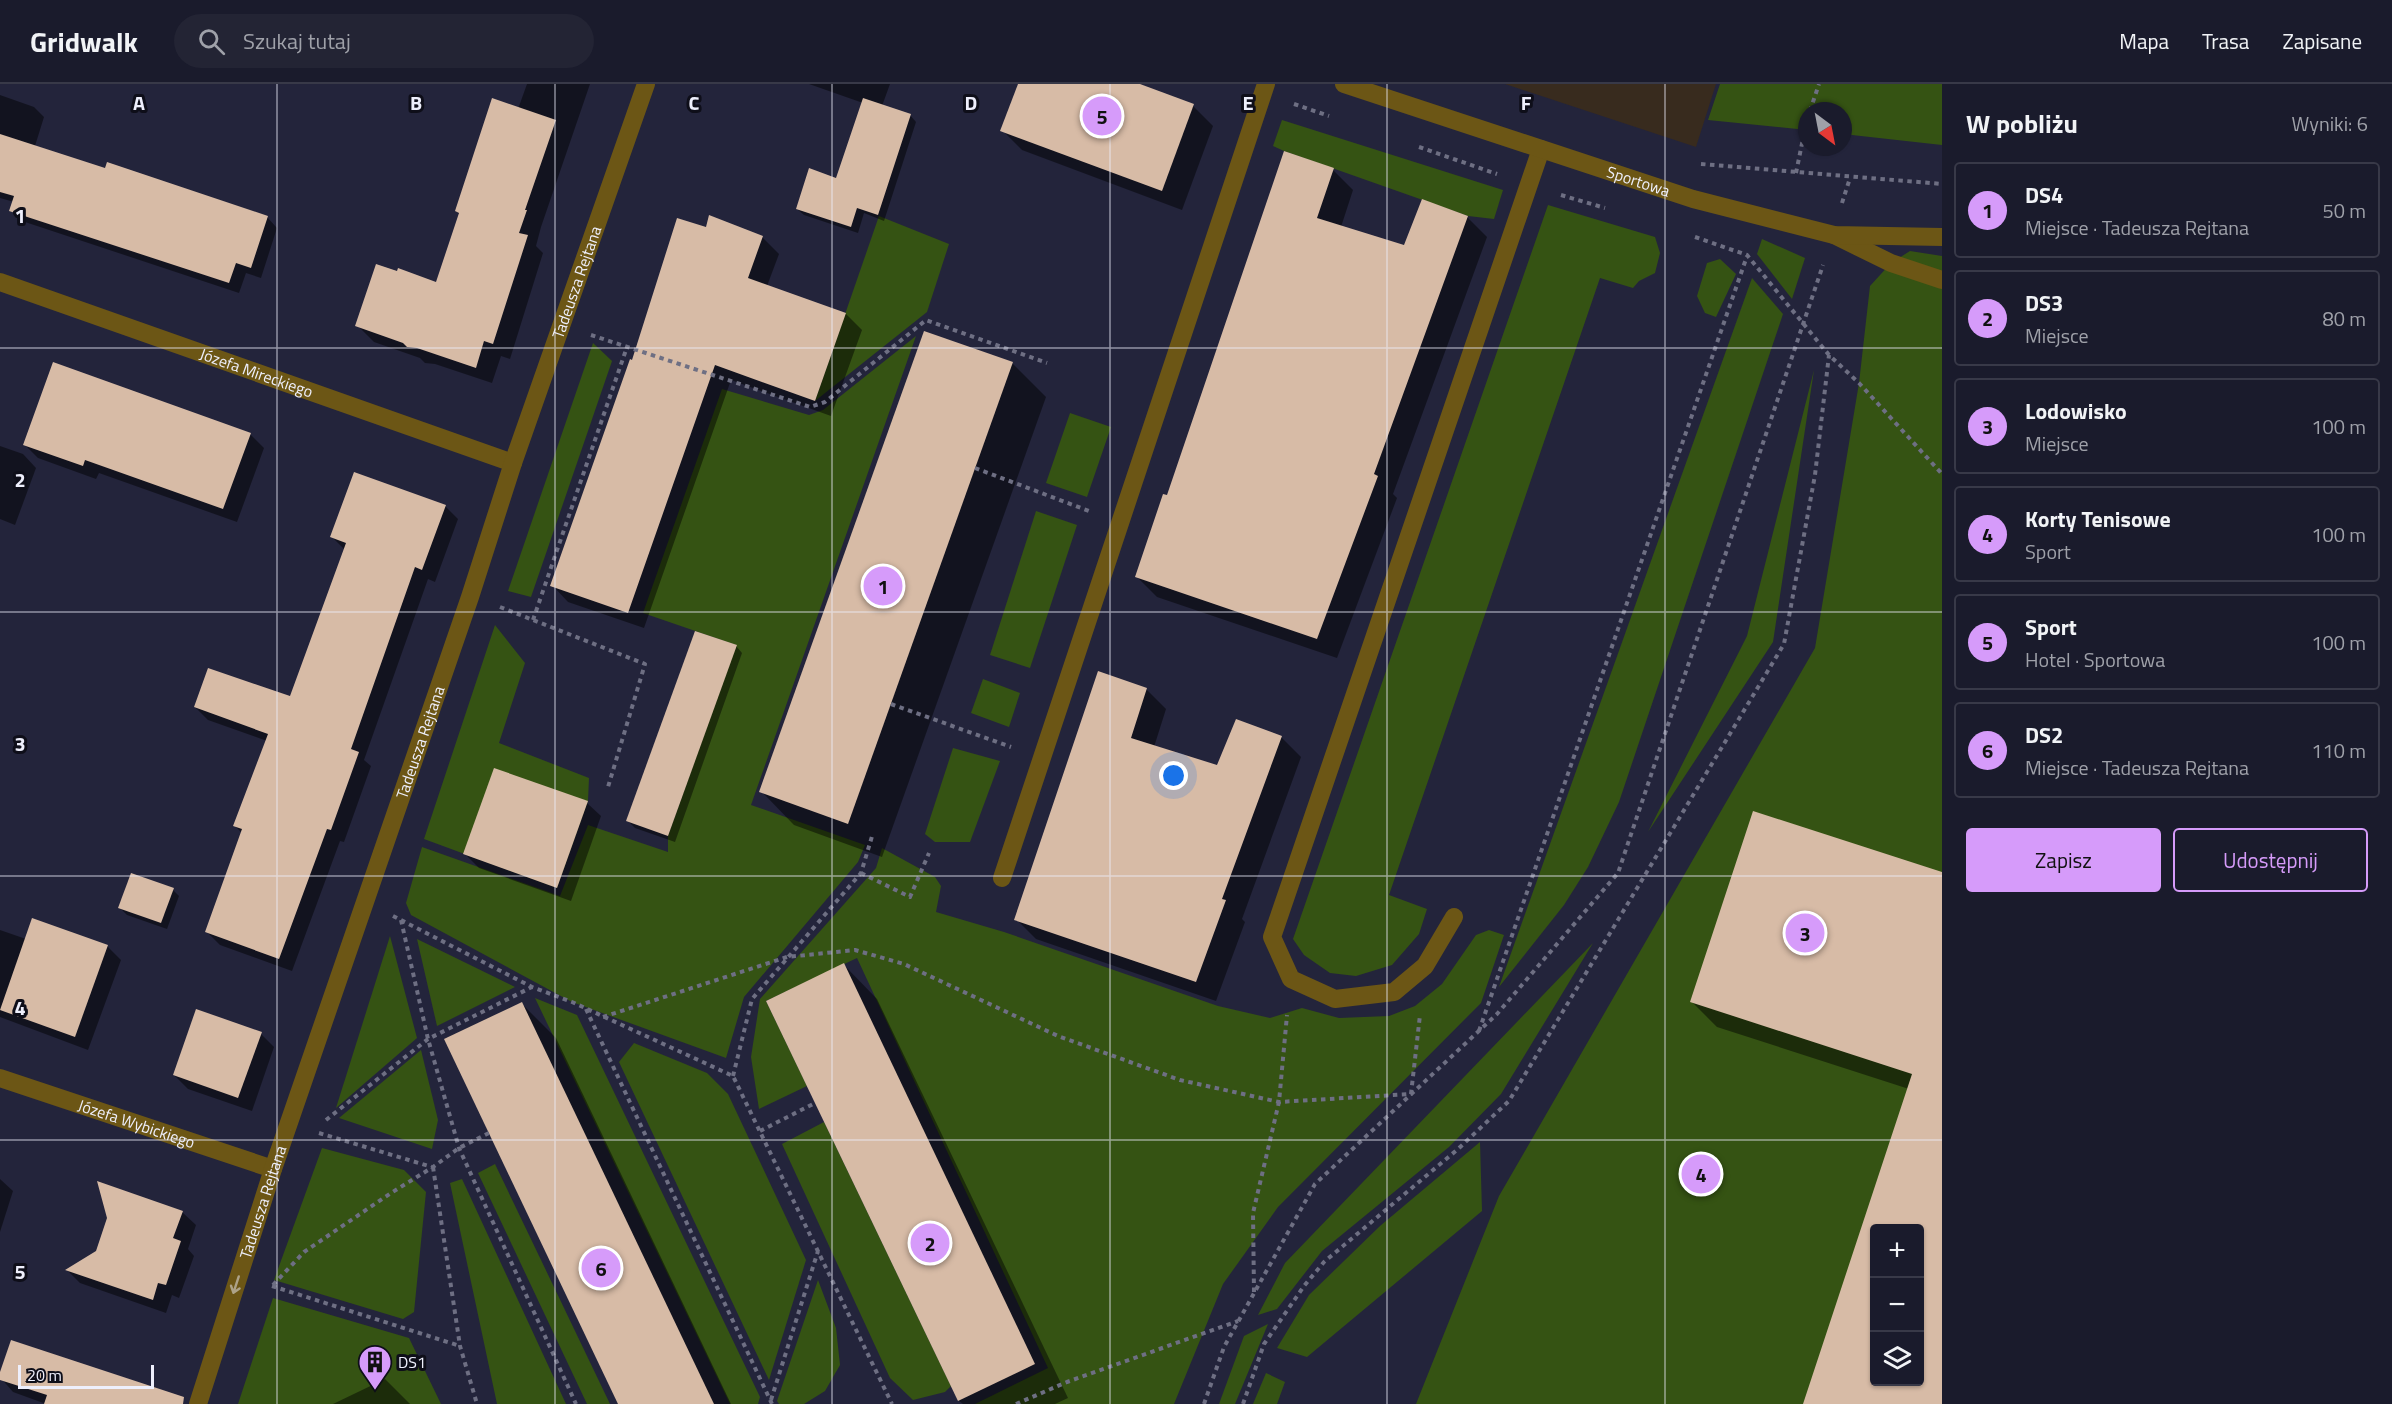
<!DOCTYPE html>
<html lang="pl">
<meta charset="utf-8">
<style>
body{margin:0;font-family:"Titillium Web",sans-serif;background:#232434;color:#f1f3f6}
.controls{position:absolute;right:18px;bottom:18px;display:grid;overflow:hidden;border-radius:6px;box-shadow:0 2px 4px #0004}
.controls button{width:54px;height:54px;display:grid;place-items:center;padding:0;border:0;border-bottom:2px solid #383948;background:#1a1b2c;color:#f1f3f6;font:30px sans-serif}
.compass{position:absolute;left:1798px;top:18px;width:54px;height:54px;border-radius:50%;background:#1a1b2c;box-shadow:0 2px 4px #0004;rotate:148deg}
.scale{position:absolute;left:18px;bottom:15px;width:136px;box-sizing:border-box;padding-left:6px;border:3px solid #eeeffc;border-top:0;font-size:16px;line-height:21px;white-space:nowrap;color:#eeeffc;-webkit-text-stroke:4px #0e0e19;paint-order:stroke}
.you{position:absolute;left:1174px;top:692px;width:21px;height:21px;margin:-15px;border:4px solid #fff;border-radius:50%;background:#1a73e8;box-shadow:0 0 0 9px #1a73e833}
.badge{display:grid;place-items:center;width:39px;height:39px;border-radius:50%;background:#d69bfa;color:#111;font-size:20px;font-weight:700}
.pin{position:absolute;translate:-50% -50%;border:3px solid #fff;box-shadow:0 2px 6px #0006}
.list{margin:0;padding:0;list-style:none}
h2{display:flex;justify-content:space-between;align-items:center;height:78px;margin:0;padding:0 24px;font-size:26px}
h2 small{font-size:20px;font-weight:400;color:#9fa1a9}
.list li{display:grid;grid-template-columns:39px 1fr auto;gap:18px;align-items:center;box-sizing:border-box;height:96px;margin:0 12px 12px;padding:0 12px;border:2px solid #383948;border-radius:6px}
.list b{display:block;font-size:22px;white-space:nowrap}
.list p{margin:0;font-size:20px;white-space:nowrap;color:#9fa1a9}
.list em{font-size:20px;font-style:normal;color:#9fa1a9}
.actions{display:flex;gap:12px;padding:18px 24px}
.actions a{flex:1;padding:14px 0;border:2px solid #d69bfa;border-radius:6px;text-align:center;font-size:21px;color:#d69bfa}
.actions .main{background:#d69bfa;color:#111}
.icon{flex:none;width:33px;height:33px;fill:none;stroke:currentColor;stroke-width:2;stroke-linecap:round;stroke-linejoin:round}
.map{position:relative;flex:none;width:1942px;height:1320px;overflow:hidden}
header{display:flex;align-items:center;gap:36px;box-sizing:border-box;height:84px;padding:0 30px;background:#1a1b2c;border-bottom:2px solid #383948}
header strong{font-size:28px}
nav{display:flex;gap:33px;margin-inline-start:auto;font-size:21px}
.search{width:420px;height:54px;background:#232434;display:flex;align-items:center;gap:15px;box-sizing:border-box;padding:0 21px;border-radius:33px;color:#9fa1a9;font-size:22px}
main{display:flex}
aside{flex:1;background:#1a1b2c}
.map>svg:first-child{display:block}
.education{fill:#382b1e}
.green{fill:#355313;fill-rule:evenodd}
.shadow{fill:#0007;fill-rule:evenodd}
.building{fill:#d7bba6;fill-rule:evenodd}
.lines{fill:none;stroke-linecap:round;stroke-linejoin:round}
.path{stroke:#6e6f83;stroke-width:4;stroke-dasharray:4.5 4.5;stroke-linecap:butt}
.lane{stroke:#6c5615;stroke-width:18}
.street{stroke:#6c5615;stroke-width:18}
.oneway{stroke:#ada288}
.grid{fill:none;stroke:#eeeffc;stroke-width:1.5;stroke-opacity:0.55}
.labels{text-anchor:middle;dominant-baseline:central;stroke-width:6;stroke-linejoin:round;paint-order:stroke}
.street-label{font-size:16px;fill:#eeeffc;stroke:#0e0e19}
.poi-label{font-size:16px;fill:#eeeffc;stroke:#0e0e19;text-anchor:start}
.grid-label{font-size:20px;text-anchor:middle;font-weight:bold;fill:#eeeffc;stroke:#0e0e19;stroke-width:6;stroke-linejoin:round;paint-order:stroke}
</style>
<header>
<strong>Gridwalk</strong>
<div class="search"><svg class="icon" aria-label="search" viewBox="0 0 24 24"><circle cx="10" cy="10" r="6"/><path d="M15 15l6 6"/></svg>Szukaj tutaj</div>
<nav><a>Mapa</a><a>Trasa</a><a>Zapisane</a></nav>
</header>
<main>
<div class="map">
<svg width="1942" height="1320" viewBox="0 0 1942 1320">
<rect width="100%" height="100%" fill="#23243b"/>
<!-- education -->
<path class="education" d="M1505,0H1716L1696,63Z"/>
<!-- green -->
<g class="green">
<path d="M1720,0H1942V61L1843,50V27H1807V46L1708,36Z"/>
<path d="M1282,36L1503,106L1494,135L1468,132L1284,67L1273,62Z"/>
<path d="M1548,121L1655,153L1660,169L1655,189L1639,197L1633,204L1600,194L1389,811L1427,825L1419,850L1392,881L1356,892L1330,889L1304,871L1293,855Z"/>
<path d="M879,132L949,160L927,228L815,317Z"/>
<path d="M1762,155L1805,174L1792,215L1757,170Z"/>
<path d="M1910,167L1942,172V1320H1416L1499,1112L1815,564L1859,299L1870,202L1891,179ZM1874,1144H1920V1298H1874Z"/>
<path d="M1720,175L1736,190L1716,233L1705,229L1697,212L1707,179Z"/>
<path d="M1752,194L1783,230L1619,718L1588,783L1564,821L1499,903Z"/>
<path d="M916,252L751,721L865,761L858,778L744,913L726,974L572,918L411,831L406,819L422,763L560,812L588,741L668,768V752L736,561L643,529L722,305L809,331L823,326Z"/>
<path d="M593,259L612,277L531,513L508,507Z"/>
<path d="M1814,286L1773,558L1648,748L1747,552Z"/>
<path d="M1070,329L1111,343L1087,413L1046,399Z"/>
<path d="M1036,427L1077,441L1030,584L990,571Z"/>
<path d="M495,541L525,579L499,659L589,694L588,717L557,804L424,755Z"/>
<path d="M983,595L1020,609L1009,643L971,629Z"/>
<path d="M953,664L1000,677L970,758H935L925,750Z"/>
<path d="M882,764L935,793L941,802L936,828L1004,848L1218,922L1270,934L1302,924L1339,934L1389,932L1415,922L1442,900L1476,851L1489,846L1504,851L1481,919L1278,1123L1223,1200L1174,1320H975L1048,1284L857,874L766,917L807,1002L759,1025L751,973L760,915L876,784Z"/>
<path d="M390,852L417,954L336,1024Z"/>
<path d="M417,855L515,903L437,942Z"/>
<path d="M1593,859L1501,1010L1449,1063L1322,1167L1277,1225L1258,1231L1285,1179Z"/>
<path d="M535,914L577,931L760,1313L758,1320H730Z"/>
<path d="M634,959L707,989L728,1010L806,1176L769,1296L619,978Z"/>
<path d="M421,966L438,1036L432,1065L339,1034Z"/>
<path d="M824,1038L951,1302L945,1308L913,1316L890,1294L782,1060Z"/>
<path d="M1480,1058L1482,1127L1307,1273L1277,1264L1309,1211L1380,1142Z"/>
<path d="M322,1064L404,1086L426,1108L414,1228L403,1235L274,1196Z"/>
<path d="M495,1080L610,1320H587L478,1089Z"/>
<path d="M462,1095L566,1320H497L450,1099Z"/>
<path d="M818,1196L836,1244L840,1281L825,1307L804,1320H779L777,1317Z"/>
<path d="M273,1214L409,1254L441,1320H238Z"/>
<path d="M1268,1240L1235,1320H1219L1244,1252Z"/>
<path d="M1266,1289L1285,1298L1277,1320H1253Z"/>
</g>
<!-- shadow -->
<g class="shadow">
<path d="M527,0H590L541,143L536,162L543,169L510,275L501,272L492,299L435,280L425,279L420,274L374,258L357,241L437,200L460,131L456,127L518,25Z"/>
<path d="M809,0H890L882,22L910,31L916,38L884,137L864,129L858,149L804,131L797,125L837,96L863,19Z"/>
<path d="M1019,0H1136L1193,22L1213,42L1182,126L1022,66L1002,46Z"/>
<path d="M0,11L34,23L44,33L35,62L106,86L267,133L277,144L261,194L246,189L239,209L22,137L11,126L14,118L0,114Z"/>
<path d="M1333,86L1353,106L1341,143L1405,163L1467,133L1487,153L1393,410L1397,414L1337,574L1157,513L1137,493L1168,412Z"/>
<path d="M706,145L762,153L779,170L767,202L846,230L862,246L831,332L731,296L644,544L568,518L552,501L633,278Z"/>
<path d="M1012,279L1046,313L882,773L794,741L761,707Z"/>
<path d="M250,350L264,364L237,438L99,389L96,395L38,374L24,360Z"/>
<path d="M0,362L23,370L36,384L15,441L0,435Z"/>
<path d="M445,422L458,435L435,498L428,495L364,676L371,682L344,758L340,757L292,887L220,861L207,848L242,749L235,742L267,657L208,636L195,623L291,614L345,466L332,453Z"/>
<path d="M736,562L742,569L675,758L635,744L628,737Z"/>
<path d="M1146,605L1166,625L1154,663L1218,683L1281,653L1301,673L1242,835L1245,838L1216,917L1036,855L1016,835Z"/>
<path d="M587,719L601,732L571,817L479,784L465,770Z"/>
<path d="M1942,789V1320H1804L1909,1005L1717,943L1692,918ZM1874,1144H1920V1298H1874Z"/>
<path d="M173,806L179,812L167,845L127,831L120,824Z"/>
<path d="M0,846L26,855L107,862L121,876L88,966L0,933Z"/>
<path d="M844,881L877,915L1068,1314L1055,1320H963L959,1317L768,918Z"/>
<path d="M522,920L556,954L731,1320H620Z"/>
<path d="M261,950L274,963L252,1027L188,1005L174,991Z"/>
<path d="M0,1095L13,1107L0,1148Z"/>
<path d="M182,1128L196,1141L188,1165L194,1172L179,1214L172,1211L166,1229L80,1199L67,1186Z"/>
<path d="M0,1293L127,1320H46L13,1308Z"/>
<path d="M385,1295L410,1320H333Z"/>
</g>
<!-- building -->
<g class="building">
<path d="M1018,0H1140L1194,20L1162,107L1000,47Z"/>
<path d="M492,14L556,36L525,126H527L519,149L528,151L493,260L484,257L476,284L417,264L407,263L403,259L355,242L376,180L397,187L398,184L436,198L459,129L455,127Z"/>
<path d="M863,14L911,30L878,131L857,124L851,143L796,125L809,84L836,94Z"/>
<path d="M0,50L105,84L107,78L268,132L251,184L236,179L229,199L9,127L14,112L0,108Z"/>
<path d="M1284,67L1334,84L1317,134L1404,161L1422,115L1468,132L1374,390L1378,392L1317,555L1135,493L1163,410L1167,411Z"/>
<path d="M709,131L763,152L748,194L846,229L815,317L715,281L628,529L550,502L630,275L632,276L677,134L706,143Z"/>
<path d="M924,247L1013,278L848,740L759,708Z"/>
<path d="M53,278L251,349L223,425L85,376L83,382L23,361Z"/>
<path d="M354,388L446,421L422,486L415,483L351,665L359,668L331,746L327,745L279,875L205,848L242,745L233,742L268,650L194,623L208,584L290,612L346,459L330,453Z"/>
<path d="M695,547L737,561L668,752L626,737Z"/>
<path d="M1098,587L1147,604L1131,654L1217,681L1236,635L1282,652L1222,815L1226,816L1196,898L1014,836Z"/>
<path d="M494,684L588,717L557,804L463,770Z"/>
<path d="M1753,727L1942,788V1320H1803L1912,990L1690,918ZM1875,1144H1920V1298H1875Z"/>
<path d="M131,789L174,804L161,839L118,824Z"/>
<path d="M32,834L108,861L75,953L0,926Z"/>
<path d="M844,879L1035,1280L958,1317L766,917Z"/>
<path d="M522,918L714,1320H618L444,955Z"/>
<path d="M196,925L262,948L238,1014L173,991Z"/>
<path d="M97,1097L183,1127L173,1154L181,1157L166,1201L158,1199L153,1216L65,1186L96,1167L107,1134Z"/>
<path d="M11,1256L184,1313L183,1320H44L47,1311L0,1296V1288Z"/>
</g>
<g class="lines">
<!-- path -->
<g class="path">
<path d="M1294,20L1329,32"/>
<path d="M1810,27L1819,0"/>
<path d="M1419,63L1497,90"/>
<path d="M1701,80L1942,100"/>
<path d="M1796,89L1807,35"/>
<path d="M1561,111L1605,124"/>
<path d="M1842,119L1850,94"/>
<path d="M1695,153L1747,171L1829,271L1859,299L1942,390"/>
<path d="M591,251L810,323L825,318L926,236L1047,279"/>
<path d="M975,384L1089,427"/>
<path d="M500,523L645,580L608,703"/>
<path d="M533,536L627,263"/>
<path d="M891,620L1011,663"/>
<path d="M861,789L910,813L929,769"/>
<path d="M393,832L532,903L572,918L733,992L892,1320"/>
<path d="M401,836L428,955L459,1064L576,1320"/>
<path d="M586,925L772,1320"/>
<path d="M603,933L787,873L855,866L904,880L1058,952L1180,996L1279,1018L1411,1010L1420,931"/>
<path d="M1479,947L1747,172"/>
<path d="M733,992L752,915L861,789L873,749"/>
<path d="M326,1036L428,955L532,903"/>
<path d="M760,1047L815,1019"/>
<path d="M319,1049L432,1083"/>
<path d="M433,1083L460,1262L477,1320"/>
<path d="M273,1201L304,1168L391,1109L433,1083L459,1064L489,1049"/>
<path d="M272,1202L460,1262"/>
<path d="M1254,1208L1253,1129L1279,1018L1287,931"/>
<path d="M771,1316L818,1167"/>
<path d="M1016,1320L1067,1298L1238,1237"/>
<path d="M1204,1320L1224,1263L1315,1100L1497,930L1618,789L1823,181"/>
<path d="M1243,1320L1264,1260L1304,1202L1324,1178L1458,1065L1509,1017L1784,560L1815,391L1829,271"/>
</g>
<!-- lane -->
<g class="lane">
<path d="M1834,151L1891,179L1942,196"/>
<path d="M1454,833L1425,882L1394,908L1335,915L1291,895L1272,853L1541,65"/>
</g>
<!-- street -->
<g class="street">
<path id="s1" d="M1344,0L1693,115L1834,151L1942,153"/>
<path id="s2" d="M0,198L513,379"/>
<path d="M1002,794L1266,0"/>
<path id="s3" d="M0,994L273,1085"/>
<path id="s4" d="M198,1320L273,1085L470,513L513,379L646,0"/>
</g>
</g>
<!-- one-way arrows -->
<defs><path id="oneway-shaft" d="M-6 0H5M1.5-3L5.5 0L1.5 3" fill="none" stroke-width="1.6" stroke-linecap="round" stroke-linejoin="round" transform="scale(1.5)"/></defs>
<use class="oneway" href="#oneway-shaft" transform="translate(236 1201) rotate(108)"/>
<!-- grid -->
<path class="grid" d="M277,0V1320M555,0V1320M832,0V1320M1110,0V1320M1387,0V1320M1665,0V1320M0,264H1942M0,528H1942M0,792H1942M0,1056H1942"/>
<!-- icons -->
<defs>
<g id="building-pin" transform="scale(1.725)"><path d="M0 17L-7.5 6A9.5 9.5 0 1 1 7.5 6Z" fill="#d69bfa" stroke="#0e0e19"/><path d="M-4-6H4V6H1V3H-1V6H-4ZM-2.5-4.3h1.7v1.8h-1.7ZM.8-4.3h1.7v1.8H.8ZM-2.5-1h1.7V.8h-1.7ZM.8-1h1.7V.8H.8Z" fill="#111"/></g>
</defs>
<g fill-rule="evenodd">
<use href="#building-pin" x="375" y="1278"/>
</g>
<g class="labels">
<!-- street labels -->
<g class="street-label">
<text stroke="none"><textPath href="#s1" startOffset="310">Sportowa</textPath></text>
<text stroke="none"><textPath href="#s4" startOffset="1184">Tadeusza Rejtana</textPath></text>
<text stroke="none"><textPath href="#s2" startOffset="272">Józefa Mireckiego</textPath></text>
<text stroke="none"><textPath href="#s4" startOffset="698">Tadeusza Rejtana</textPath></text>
<text stroke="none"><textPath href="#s3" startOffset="144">Józefa Wybickiego</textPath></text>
<text stroke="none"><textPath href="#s4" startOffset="212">Tadeusza Rejtana</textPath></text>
</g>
<!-- poi labels -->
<g class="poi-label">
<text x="398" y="1278">DS1</text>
</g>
</g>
<g class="grid-label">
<text x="139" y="26">A</text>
<text x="416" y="26">B</text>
<text x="694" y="26">C</text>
<text x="971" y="26">D</text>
<text x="1248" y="26">E</text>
<text x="1526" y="26">F</text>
<text x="20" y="139">1</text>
<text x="20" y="403">2</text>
<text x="20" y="667">3</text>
<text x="20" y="931">4</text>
<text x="20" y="1195">5</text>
</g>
</svg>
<div class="controls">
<button>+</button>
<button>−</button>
<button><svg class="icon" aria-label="layers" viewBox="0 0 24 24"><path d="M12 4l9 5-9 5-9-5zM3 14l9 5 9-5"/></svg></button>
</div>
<svg class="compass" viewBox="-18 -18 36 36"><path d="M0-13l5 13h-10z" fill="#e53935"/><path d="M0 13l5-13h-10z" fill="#9fa1a9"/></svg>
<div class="scale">20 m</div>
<div class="you"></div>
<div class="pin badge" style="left:883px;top:502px">1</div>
<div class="pin badge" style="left:930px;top:1159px">2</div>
<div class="pin badge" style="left:1805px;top:849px">3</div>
<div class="pin badge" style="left:1701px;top:1090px">4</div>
<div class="pin badge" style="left:1102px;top:32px">5</div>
<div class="pin badge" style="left:601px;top:1184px">6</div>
</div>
<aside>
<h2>W pobliżu<small>Wyniki: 6</small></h2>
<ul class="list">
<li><span class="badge">1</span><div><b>DS4</b><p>Miejsce · Tadeusza Rejtana</p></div><em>50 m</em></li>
<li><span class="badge">2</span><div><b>DS3</b><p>Miejsce</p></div><em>80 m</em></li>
<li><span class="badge">3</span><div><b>Lodowisko</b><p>Miejsce</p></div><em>100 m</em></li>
<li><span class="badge">4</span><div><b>Korty Tenisowe</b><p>Sport</p></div><em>100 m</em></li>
<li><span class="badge">5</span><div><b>Sport</b><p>Hotel · Sportowa</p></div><em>100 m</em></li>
<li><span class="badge">6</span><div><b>DS2</b><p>Miejsce · Tadeusza Rejtana</p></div><em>110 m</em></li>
</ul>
<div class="actions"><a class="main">Zapisz</a><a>Udostępnij</a></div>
</aside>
</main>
